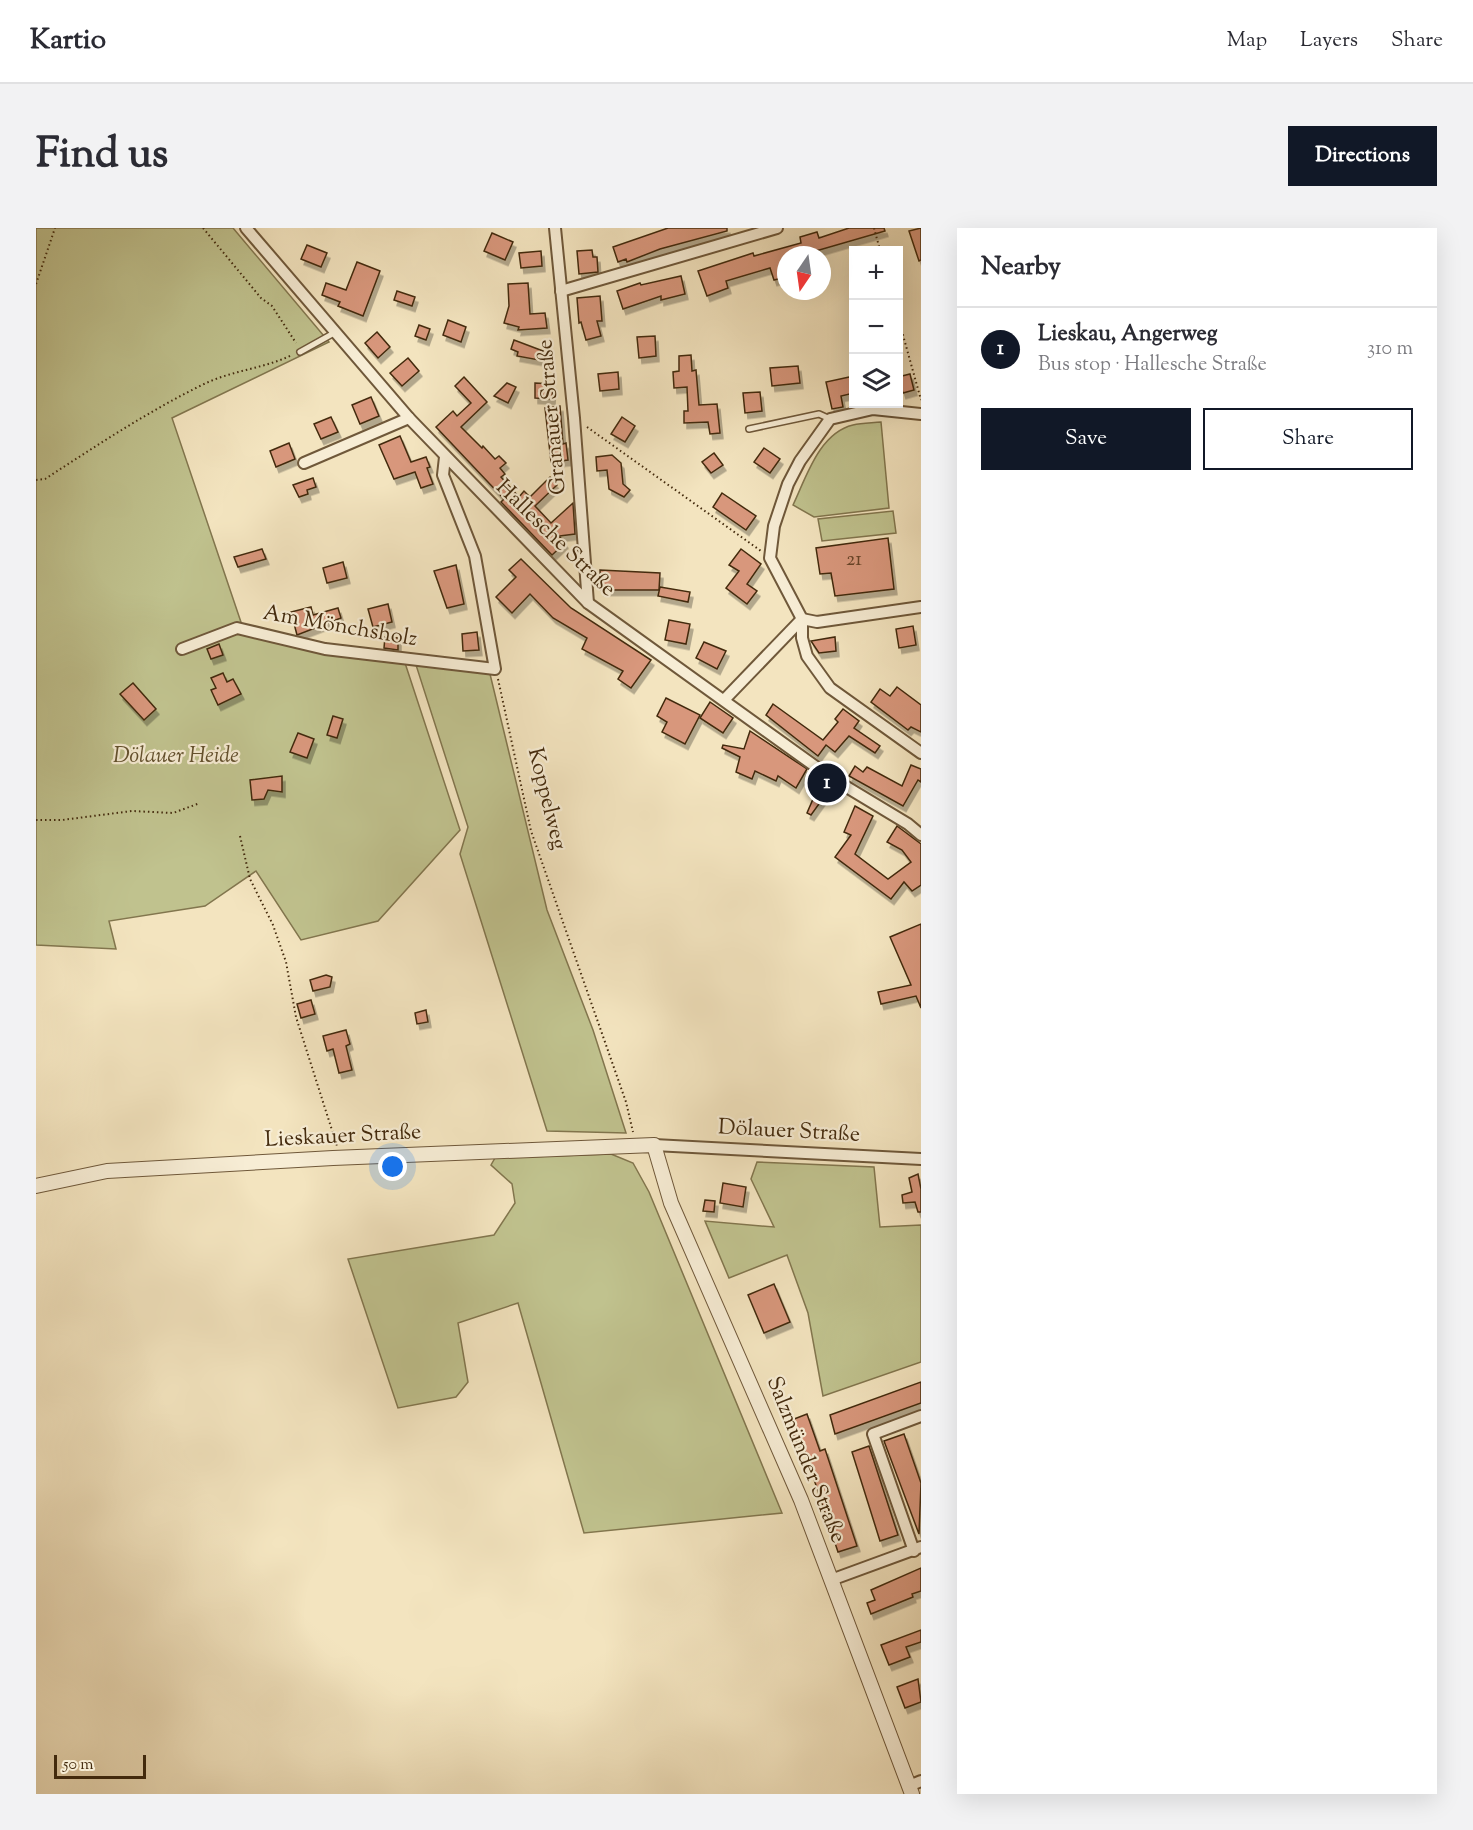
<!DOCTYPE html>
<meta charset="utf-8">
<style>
body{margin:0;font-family:"Sorts Mill Goudy",serif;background:#f2f2f3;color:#2b2b33}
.controls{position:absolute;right:18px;top:18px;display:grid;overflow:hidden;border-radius:0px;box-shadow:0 6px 24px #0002}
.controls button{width:54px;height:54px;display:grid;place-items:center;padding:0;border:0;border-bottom:2px solid #e1e1e2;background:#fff;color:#2b2b33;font:30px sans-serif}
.compass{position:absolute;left:741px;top:18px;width:54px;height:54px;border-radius:50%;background:#fff;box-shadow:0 6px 24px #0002;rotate:193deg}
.scale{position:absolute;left:18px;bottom:15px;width:92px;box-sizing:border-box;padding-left:6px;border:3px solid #432a0d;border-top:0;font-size:16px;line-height:21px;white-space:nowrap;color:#432a0d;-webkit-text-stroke:4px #f7edd5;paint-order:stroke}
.you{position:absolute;left:357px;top:939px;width:21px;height:21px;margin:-15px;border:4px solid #fff;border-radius:50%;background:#1a73e8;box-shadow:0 0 0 9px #1a73e833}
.badge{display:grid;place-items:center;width:39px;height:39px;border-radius:50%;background:#111827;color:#fff;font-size:20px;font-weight:700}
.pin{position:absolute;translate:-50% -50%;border:3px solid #fff;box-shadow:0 2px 6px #0006}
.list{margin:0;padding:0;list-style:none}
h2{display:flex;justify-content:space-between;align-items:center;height:78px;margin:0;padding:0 24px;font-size:26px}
h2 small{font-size:20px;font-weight:400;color:#7c7c81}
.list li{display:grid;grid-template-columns:39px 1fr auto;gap:18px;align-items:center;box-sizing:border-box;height:84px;padding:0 24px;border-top:2px solid #e1e1e2}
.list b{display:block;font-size:22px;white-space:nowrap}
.list p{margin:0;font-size:20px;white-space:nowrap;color:#7c7c81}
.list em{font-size:20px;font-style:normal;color:#7c7c81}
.actions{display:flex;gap:12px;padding:18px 24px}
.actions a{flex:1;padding:14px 0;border:2px solid #111827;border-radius:0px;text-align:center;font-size:21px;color:#111827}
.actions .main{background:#111827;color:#fff}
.icon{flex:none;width:33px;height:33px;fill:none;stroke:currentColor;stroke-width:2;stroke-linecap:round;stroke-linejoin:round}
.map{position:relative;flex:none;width:885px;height:1566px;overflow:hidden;border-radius:0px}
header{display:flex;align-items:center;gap:36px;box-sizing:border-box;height:84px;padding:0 30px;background:#fff;border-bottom:2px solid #e1e1e2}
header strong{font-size:28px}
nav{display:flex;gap:33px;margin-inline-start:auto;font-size:21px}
.intro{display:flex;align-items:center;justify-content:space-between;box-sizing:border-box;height:144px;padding:0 36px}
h1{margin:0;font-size:42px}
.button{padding:15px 27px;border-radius:0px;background:#111827;color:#fff;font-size:21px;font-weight:700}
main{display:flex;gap:36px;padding:0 36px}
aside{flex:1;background:#fff;border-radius:0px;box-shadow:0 6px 24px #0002}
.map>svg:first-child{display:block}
.green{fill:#c0c28e;stroke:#82764e;stroke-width:1.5}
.building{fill:#d8977c;stroke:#432a0d;stroke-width:1.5;filter:url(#shadow)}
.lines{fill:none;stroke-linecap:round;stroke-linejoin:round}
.service-casing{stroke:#6f583a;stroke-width:8}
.minor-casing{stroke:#6f583a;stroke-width:14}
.tertiary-casing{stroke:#6f583a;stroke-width:16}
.path{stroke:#432a0d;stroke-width:2;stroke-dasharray:1.5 3;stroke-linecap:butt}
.service{stroke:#f7edd5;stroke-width:5}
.minor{stroke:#f7edd5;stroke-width:10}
.tertiary{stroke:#f7edd5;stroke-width:14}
.labels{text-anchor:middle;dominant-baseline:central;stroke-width:4.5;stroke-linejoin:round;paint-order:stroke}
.number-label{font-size:20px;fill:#684529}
.street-label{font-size:22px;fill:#432a0d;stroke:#f7edd5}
.park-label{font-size:22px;font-style:italic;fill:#62502d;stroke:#f7edd5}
</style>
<header>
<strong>Kartio</strong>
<nav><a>Map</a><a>Layers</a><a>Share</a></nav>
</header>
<div class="intro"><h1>Find us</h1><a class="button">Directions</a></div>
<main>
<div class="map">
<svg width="885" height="1566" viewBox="0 0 885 1566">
<defs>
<filter id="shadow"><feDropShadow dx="3" dy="5.5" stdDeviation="0" flood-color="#0004"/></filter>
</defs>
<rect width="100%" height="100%" fill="#f3e4bf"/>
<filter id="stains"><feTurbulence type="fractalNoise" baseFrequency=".00333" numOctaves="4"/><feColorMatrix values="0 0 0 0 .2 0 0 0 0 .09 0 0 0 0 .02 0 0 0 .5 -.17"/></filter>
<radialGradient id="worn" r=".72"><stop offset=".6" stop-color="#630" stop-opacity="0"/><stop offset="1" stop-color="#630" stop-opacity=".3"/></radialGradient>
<!-- green -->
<g class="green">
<path d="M0,0H197L293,114L136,190L209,406L369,435L424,602L342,693L265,712L220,643L169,678L73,693L80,721L0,717Z"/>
<path d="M845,194L853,280L778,289L757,277C770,250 783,205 817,197C826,195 836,195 845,194Z"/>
<path d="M857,283L860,305L786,313L782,291Z"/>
<path d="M380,437L454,446L511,682L557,802L590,905L511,903L424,626L432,599Z"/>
<path d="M575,926L597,935L613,964L746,1285L548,1305L482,1075L422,1095L432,1154L420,1169L362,1180L312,1031L458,1007L479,975L476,956L455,937L459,930Z"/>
<path d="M721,934L838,939L844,999L885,997V1134L787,1168L772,1085L751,1027L693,1050L669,993L738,999L715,951Z"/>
</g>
<!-- building -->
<g class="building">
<path d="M632,0H691V3L624,21L591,34L590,31L582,34L577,19Z"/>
<path d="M813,0H848L849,3L766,27H750V49L738,52L734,40L690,53L692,60L671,68L662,43L717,25L718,28L765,15L764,9L781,4L783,10Z"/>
<path d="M885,0V32L883,33L873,3Z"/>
<path d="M456,5L477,14L469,32L448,23Z"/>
<path d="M271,17L291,25L285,39L265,31Z"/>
<path d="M556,22L557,29H561L562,44L543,46L541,23Z"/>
<path d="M505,23L506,38L485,40L483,25Z"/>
<path d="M321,34L344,43L327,88L302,78L304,74L286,67L290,55L310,62Z"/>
<path d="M645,48L649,66L625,72V68L587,81L581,63L604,55L605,57Z"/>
<path d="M492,55L494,86L509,85L511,100L482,102L483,99L468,95L473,78L472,56Z"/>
<path d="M361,63L379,69L376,78L358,72Z"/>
<path d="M564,68L566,93H561L565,108L550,112L545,94L543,95L541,70Z"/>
<path d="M412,92L430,99L425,114L407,107Z"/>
<path d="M383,97L394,101L390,112L379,108Z"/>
<path d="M341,104L354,119L342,130L329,115Z"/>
<path d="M619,108L620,128L603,130L601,109Z"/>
<path d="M478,112L507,123L503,132L481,128L482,124L475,121Z"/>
<path d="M655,127L656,143L660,142L663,177L681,176L684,205L674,206L672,194L648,195V183H652L651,159L638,160L637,144L643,143V128Z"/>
<path d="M372,130L383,143L366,158L354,145Z"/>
<path d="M762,138L764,155L736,158L734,140Z"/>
<path d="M582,144L583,161L564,163L562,146Z"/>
<path d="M874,146L878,162L867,165L862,149Z"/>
<path d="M818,148V165L805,168L807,179L796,181L790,154Z"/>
<path d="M428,149L451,174L425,199L446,220L447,218L459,231L463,228L470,235L464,240L469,246L465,249L483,269L488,263L494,269L514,249L521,257L499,278L515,295L537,275L539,306L523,308L529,315L516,327L465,274L468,271L400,199L417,183L421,188L435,175L419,158Z"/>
<path d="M471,155L480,159L472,175L458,168Z"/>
<path d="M499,155L517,156L516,171L499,170Z"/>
<path d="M724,164L726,183L709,185L707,165Z"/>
<path d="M335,169L343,188L324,196L316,177Z"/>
<path d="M524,178L527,216L530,215L532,232L515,234L509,180Z"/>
<path d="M295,189L302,204L285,211L278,196Z"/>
<path d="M586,189L599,198L589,214L575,206Z"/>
<path d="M364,208L375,234L390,229L394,239L391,240L397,256L385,260L379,244L358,251L343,217Z"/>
<path d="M253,215L259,231L240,239L234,223Z"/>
<path d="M728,220L744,231L734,245L718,234Z"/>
<path d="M678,225L687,237L675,245L666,234Z"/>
<path d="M576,227L585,235L587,256L594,262L588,269L573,261L571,242L561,243L560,229Z"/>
<path d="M277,250L280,259L271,262L272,266L263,269L257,257Z"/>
<path d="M686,265L720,288L710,302L677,279Z"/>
<path d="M852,310L858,361L799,368L795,345L784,346L780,320Z"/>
<path d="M226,321L230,331L202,339L198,329Z"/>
<path d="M705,321L725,336L711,356L721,363L711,376L690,360L703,343L693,337Z"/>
<path d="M485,331L535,380L615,432L595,460L582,451L587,443L546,421L551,410L517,390L494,366L476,385L460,369L480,349L473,342Z"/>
<path d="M307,334L311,350L291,355L287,340Z"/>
<path d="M420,337L428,376L411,380L398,343Z"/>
<path d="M564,342L624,345L623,362H565Z"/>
<path d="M624,359L654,364L652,374L622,368Z"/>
<path d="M352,376L356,394L337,399L332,381Z"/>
<path d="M275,379L277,387L302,380L305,390L261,407L255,384Z"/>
<path d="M633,392L654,396L650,416L629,412Z"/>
<path d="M877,398L880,417L863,420L860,401Z"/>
<path d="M441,404L443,422L427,423L426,406Z"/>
<path d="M349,409L362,410V422L348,420Z"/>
<path d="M799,409L800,423L783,425L775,413Z"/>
<path d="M668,414L690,423L681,441L660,430Z"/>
<path d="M183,416L187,427L175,431L171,421Z"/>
<path d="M187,445L191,454L197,451L205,466L182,477L175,462L180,460L175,450Z"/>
<path d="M97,455L120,481L108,492L84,466Z"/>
<path d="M861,459L885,477V504L875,499L872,502L835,474L844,461L854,468Z"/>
<path d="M630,470L664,487L649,516L626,504L631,494L621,488Z"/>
<path d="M674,474L697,490L687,505L664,490Z"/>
<path d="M737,476L787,512L802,494L799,491L807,481L823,493L818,500L844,518L839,525L813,508L799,524L790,517L782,528L730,487Z"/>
<path d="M297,488L307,491L301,510L291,507Z"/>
<path d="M714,503L771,541L760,560L742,548L740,553L719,543L716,551L700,544L704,529L686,520L687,517L708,521Z"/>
<path d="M262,505L278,511L271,530L254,524Z"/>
<path d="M875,537L885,541V554L882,552L867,578L813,548L819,538L827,544L831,539L866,558Z"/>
<path d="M246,548V564L232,562L228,571L216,572L214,552Z"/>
<path d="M784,555L793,562L775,587L771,585Z"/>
<path d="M819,578L837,588L819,626L852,651L875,634L866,622L851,614L861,598L885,616V657L876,663L868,654L855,671L799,629L815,607L808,604Z"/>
<path d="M885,696V780L880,768L845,776L842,764L875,757L854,709Z"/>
<path d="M290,747L296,749L294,759L277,763L274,752Z"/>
<path d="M275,772L279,786L265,790L261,776Z"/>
<path d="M390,782L392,794L381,796L379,785Z"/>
<path d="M310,802L314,816L310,818L316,842L303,845L297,821L291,823L287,808Z"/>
<path d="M882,946L885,961V984H882L879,974L867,975L866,967L876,964L873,950Z"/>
<path d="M687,955L710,959L707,979L684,975Z"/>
<path d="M669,972L679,973L678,984L667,983Z"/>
<path d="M738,1056L754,1094L728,1105L712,1067Z"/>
<path d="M885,1154V1175L799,1206L794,1187Z"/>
<path d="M771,1186L784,1223L789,1221L821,1318L802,1324L765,1212L760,1214L753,1193Z"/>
<path d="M868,1206L885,1255L883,1306L848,1213Z"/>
<path d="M833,1218L862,1307L844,1313L816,1224Z"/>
<path d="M885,1340V1363L876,1366L877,1369L835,1386L831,1375L839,1372L835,1362Z"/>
<path d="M885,1402V1414L870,1419L874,1429L853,1437L845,1417Z"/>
<path d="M882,1451L885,1474L869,1480L861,1459Z"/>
</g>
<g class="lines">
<!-- service casing -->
<g class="service-casing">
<g id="service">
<path d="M264,124L298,105"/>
<path d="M713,201L783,186L794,191"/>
</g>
</g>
<!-- minor casing -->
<g class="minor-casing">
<g id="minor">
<path d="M210,0L373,190L552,375L794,549L872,596L885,607"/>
<path d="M519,0L538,190L552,375"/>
<path d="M525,63L741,0"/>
<path d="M885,186L837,181L794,191L764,233L752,256L738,298L734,330L766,391V410L771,428L794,460L885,525"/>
<path d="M268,235L373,190"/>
<path d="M766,391L781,394L885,379"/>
<path d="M146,421L201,400L289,421L459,441L439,328L407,247L409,229"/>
<path d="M688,472L766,391"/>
<path d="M618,917L885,931"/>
<path d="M878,1323L837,1206L885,1188"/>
<path d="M795,1352L885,1319"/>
<path d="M873,1558L885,1553"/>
</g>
</g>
<!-- tertiary casing -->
<g class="tertiary-casing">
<path id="tertiary" d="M0,958L71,943L297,930L618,917L635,975L765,1272L876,1566"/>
</g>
<!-- path -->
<g class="path">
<path d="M167,0L225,70L236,78L260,115"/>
<path d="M838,0L844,22"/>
<path d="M0,56L19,0"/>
<path d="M862,89L885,172"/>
<path d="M551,199L725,323"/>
<path d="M0,252L9,251C60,218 111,184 166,157C196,142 227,141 256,127"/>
<path d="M462,451L495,603L590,874L597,904"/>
<path d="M0,592H26L96,583L137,585L164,575"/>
<path d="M204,608L214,651L237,697L250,734L260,789L301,918"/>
</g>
<!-- service -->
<use href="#service" class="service"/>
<!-- minor -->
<use href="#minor" class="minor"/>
<!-- tertiary -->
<use href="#tertiary" class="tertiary"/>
</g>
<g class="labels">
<!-- number labels -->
<g class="number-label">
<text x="818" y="332">21</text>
</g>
<!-- street labels -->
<g class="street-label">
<text transform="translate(517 189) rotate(-95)">Granauer Straße</text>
<text transform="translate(519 311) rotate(44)">Hallesche Straße</text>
<text transform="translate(304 399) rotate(10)">Am Mönchsholz</text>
<text transform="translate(510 571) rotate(76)">Koppelweg</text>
<text transform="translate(753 904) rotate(3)">Dölauer Straße</text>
<text transform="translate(307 909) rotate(-3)">Lieskauer Straße</text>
<text transform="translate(769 1232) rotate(68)">Salzmünder Straße</text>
</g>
<!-- park labels -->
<g class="park-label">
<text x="140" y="529">Dölauer Heide</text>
</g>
</g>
<rect width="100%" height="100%" filter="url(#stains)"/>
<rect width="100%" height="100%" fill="url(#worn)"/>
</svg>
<div class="controls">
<button>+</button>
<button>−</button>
<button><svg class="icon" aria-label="layers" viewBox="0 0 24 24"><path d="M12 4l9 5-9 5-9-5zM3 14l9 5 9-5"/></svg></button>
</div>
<svg class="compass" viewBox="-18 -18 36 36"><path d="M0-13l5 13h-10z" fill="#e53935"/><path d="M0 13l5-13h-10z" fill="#7c7c81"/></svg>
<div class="scale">50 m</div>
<div class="you"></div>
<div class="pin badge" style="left:791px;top:555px">1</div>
</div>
<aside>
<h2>Nearby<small></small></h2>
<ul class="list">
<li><span class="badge">1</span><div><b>Lieskau, Angerweg</b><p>Bus stop · Hallesche Straße</p></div><em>310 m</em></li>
</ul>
<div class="actions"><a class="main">Save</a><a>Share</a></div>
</aside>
</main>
